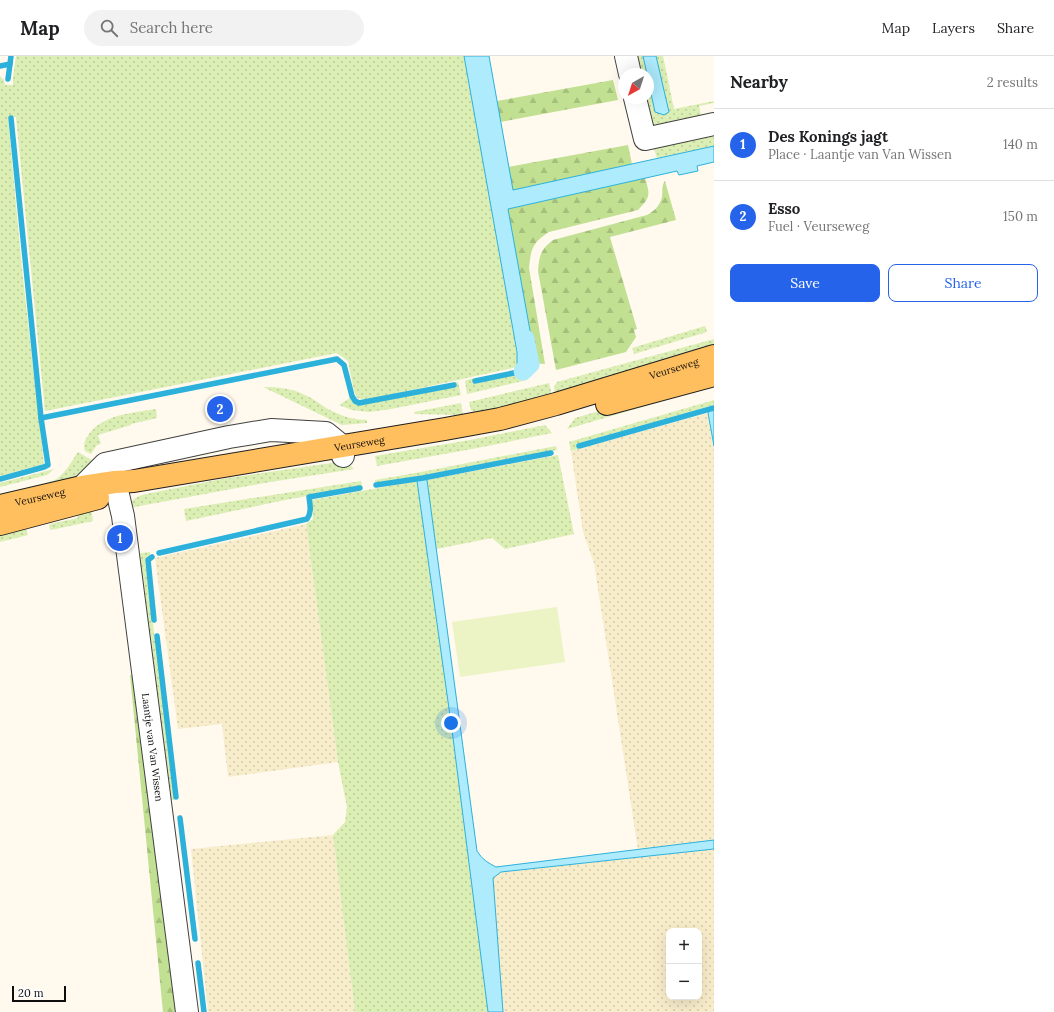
<!DOCTYPE html>
<meta charset="utf-8">
<style>
body{margin:0;font-family:Lora,serif;background:#f2f2f2;color:#202124}
.controls{position:absolute;right:12px;bottom:12px;display:grid;overflow:hidden;border-radius:8px;box-shadow:0 4px 16px #0002}
.controls button{width:36px;height:36px;display:grid;place-items:center;padding:0;border:0;border-bottom:1px solid #e0e0e0;background:#fff;color:#202124;font:20px sans-serif}
.compass{position:absolute;left:618px;top:12px;width:36px;height:36px;border-radius:50%;background:#fff;box-shadow:0 4px 16px #0002;rotate:219deg}
.scale{position:absolute;left:12px;bottom:10px;width:54px;box-sizing:border-box;padding-left:4px;border:2px solid #0e0e0e;border-top:0;font-size:11px;line-height:14px;white-space:nowrap;color:#0e0e0e;-webkit-text-stroke:3px #fff;paint-order:stroke}
.you{position:absolute;left:451px;top:667px;width:14px;height:14px;margin:-10px;border:3px solid #fff;border-radius:50%;background:#1a73e8;box-shadow:0 0 0 6px #1a73e833}
.badge{display:grid;place-items:center;width:26px;height:26px;border-radius:50%;background:#2563eb;color:#fff;font-size:13px;font-weight:700}
.pin{position:absolute;translate:-50% -50%;border:2px solid #fff;box-shadow:0 1px 4px #0006}
.list{margin:0;padding:0;list-style:none}
h2{display:flex;justify-content:space-between;align-items:center;height:52px;margin:0;padding:0 16px;font-size:17px}
h2 small{font-size:13px;font-weight:400;color:#757577}
.list li{display:grid;grid-template-columns:26px 1fr auto;gap:12px;align-items:center;box-sizing:border-box;height:72px;padding:0 16px;border-top:1px solid #e0e0e0}
.list b{display:block;font-size:15px;white-space:nowrap}
.list p{margin:0;font-size:13px;white-space:nowrap;color:#757577}
.list em{font-size:13px;font-style:normal;color:#757577}
.actions{display:flex;gap:8px;padding:12px 16px}
.actions a{flex:1;padding:9px 0;border:1px solid #2563eb;border-radius:8px;text-align:center;font-size:14px;color:#2563eb}
.actions .main{background:#2563eb;color:#fff}
.icon{flex:none;width:22px;height:22px;fill:none;stroke:currentColor;stroke-width:2;stroke-linecap:round;stroke-linejoin:round}
.map{position:relative;flex:none;width:714px;height:956px;overflow:hidden}
header{display:flex;align-items:center;gap:24px;box-sizing:border-box;height:56px;padding:0 20px;background:#fff;border-bottom:1px solid #e0e0e0}
header strong{font-size:19px}
nav{display:flex;gap:22px;margin-inline-start:auto;font-size:14px}
.search{width:280px;height:36px;background:#f2f2f2;display:flex;align-items:center;gap:10px;box-sizing:border-box;padding:0 14px;border-radius:22px;color:#757577;font-size:15px}
main{display:flex}
aside{flex:1;background:#fff}
.map>svg:first-child{display:block}
.farmland{fill:url(#farmland-dots);fill-rule:evenodd}
.grass{fill:url(#grass-dots)}
.forest{fill:url(#forest-firs)}
.pitch{fill:#ecf4c6}
.water{fill:#adebfd;stroke:#2cb1db}
.lines{fill:none;stroke-linecap:round;stroke-linejoin:round}
.stream{stroke:#2cb1db;stroke-width:5.5}
.canal{stroke:#adebfd;stroke-width:19}
.minor-casing{stroke:#414141;stroke-width:24}
.major-casing{stroke:#1f1f1f;stroke-width:24}
.minor{stroke:#fff;stroke-width:22}
.major{stroke:#ffbf5e;stroke-width:22}
.labels{text-anchor:middle;dominant-baseline:central;stroke-width:4;stroke-linejoin:round;paint-order:stroke}
.street-label{font-size:10px;fill:#0e0e0e;stroke:#fff}
</style>
<header>
<strong>Map</strong>
<div class="search"><svg class="icon" aria-label="search" viewBox="0 0 24 24"><circle cx="10" cy="10" r="6"/><path d="M15 15l6 6"/></svg>Search here</div>
<nav><a>Map</a><a>Layers</a><a>Share</a></nav>
</header>
<main>
<div class="map">
<svg width="714" height="956" viewBox="0 0 714 956">
<defs>
<pattern id="farmland-dots" width="8" height="8" patternUnits="userSpaceOnUse"><rect width="8" height="8" fill="#f8edcb"/><path d="M2 2h.1M6 6h.1" fill="none" stroke="#d3caad" stroke-width="1.8" stroke-linecap="round"/></pattern>
<pattern id="grass-dots" width="8" height="8" patternUnits="userSpaceOnUse"><rect width="8" height="8" fill="#dbeeb3"/><path d="M2 2h.1M6 6h.1" fill="none" stroke="#bbcb99" stroke-width="1.8" stroke-linecap="round"/></pattern>
<pattern id="forest-firs" width="22" height="20" patternUnits="userSpaceOnUse"><rect width="22" height="20" fill="#c1e091"/><path d="M5 1l3.5 6h-7zM16 11l3.5 6h-7z" fill="#a5bf7c"/></pattern>
</defs>
<rect width="100%" height="100%" fill="#fff9ee"/>
<!-- farmland -->
<g class="farmland">
<path d="M708,357L714,390V784L638,794L594,507L583,476L571,395Z"/>
<path d="M306,468L338,706L228,721L222,668L178,673L155,502Z"/>
<path d="M333,779L355,956H208L191,793Z"/>
<path d="M714,793V956H503L493,822L501,816ZM669,875H699V941H669Z"/>
</g>
<!-- grass -->
<g class="grass">
<path d="M16,0H464L517,296V311L366,344L357,342L354,335L348,305L337,297L45,355L16,61L8,62L22,213L44,408L0,420V20L4,24L5,29H13V22Z"/>
<path d="M631,0H643L647,18H635Z"/>
<path d="M656,0H663L674,53L714,45V47L699,50L702,63L661,71L651,67L641,42H648V24L655,56H668Z"/>
<path d="M714,74V90L657,102L654,93L659,86Z"/>
<path d="M705,270L707,276L634,298L632,292Z"/>
<path d="M714,283V293L556,343L554,331L557,326Z"/>
<path d="M526,315L527,324L467,338L465,325L473,322L475,328Z"/>
<path d="M714,322V330L567,373L575,362Z"/>
<path d="M454,326H458L461,339L391,353L369,356L352,354L339,349L350,342L352,346L360,349L455,331Z"/>
<path d="M549,327L553,344L475,357L471,354L469,346Z"/>
<path d="M263,331C277,331 292,332 305,339C312,342 319,347 326,352C339,359 352,364 367,364V367L342,369Z"/>
<path d="M714,344V349L577,388L578,393L571,395L569,386Z"/>
<path d="M461,347L463,359L415,358L414,356Z"/>
<path d="M156,353L157,362L131,368V369L98,379L101,388L97,389L91,398L85,395C83,387 85,384 89,378C104,358 133,357 156,353Z"/>
<path d="M545,369L552,377L472,393L377,410L375,400L470,384Z"/>
<path d="M556,390L557,394L421,420L375,427V424L421,416Z"/>
<path d="M78,396L95,406L90,411L68,425L0,448V438L53,425C65,419 71,406 78,396Z"/>
<path d="M558,399L574,478L505,493L492,482L436,493L427,424Z"/>
<path d="M345,405L354,413L270,426L129,452C130,443 138,440 146,438L222,423Z"/>
<path d="M54,413L47,419L0,431V427Z"/>
<path d="M361,425L362,430L285,444L186,465L184,453Z"/>
<path d="M417,425L452,674L488,956H355L333,779L345,766L347,751L338,706L306,468L313,463L312,444Z"/>
<path d="M91,452L93,465L51,474L49,471L50,468L78,462L76,453Z"/>
<path d="M26,473L28,479L0,486V479Z"/>
<path d="M150,496V499L145,505L175,744H173L169,743L133,498Z"/>
</g>
<!-- forest -->
<g class="forest">
<path d="M613,24L618,44L500,66L497,45Z"/>
<path d="M628,89L632,108L513,135L508,111Z"/>
<path d="M645,122C650,139 651,140 638,154L549,176C532,187 531,193 529,212L545,308L532,307L531,280L508,153Z"/>
<path d="M665,125L676,164L610,181L637,273L634,274L636,281L626,296L556,314L538,215C539,200 541,193 553,184L647,159C654,155 660,150 662,141C663,135 661,130 665,125Z"/>
<path d="M130,619H136L176,956H163Z"/>
</g>
<!-- pitch -->
<path class="pitch" d="M557,551L565,606L460,621L452,566Z"/>
<!-- water -->
<g class="water">
<path d="M464,0H489L513,134L714,90V106L697,110L698,115L679,119L677,115L508,153L531,280L532,307L517,311V296Z"/>
<path d="M643,0H656L669,56L664,59L655,56L648,24V18H647Z"/>
<path d="M712,350L714,352V390L708,357Z"/>
<path d="M421,420L427,424L477,795C482,803 488,807 496,811L714,784V793L501,816L493,822L503,956H488L452,674L417,425Z"/>
</g>
<g class="lines">
<!-- stream -->
<g class="stream">
<path d="M0,10L10,8L11,0"/>
<path d="M8,23L10,8"/>
<path d="M475,325L523,315"/>
<path d="M41,362L337,303L344,309L352,340L355,345L359,347L454,329"/>
<path d="M579,390L714,352"/>
<path d="M0,423L44,411L48,409L41,362L11,62"/>
<path d="M376,429L423,422L551,397"/>
<path d="M159,497L307,463C312,456 310,449 309,441L360,432"/>
<path d="M152,501L148,504L154,564"/>
<path d="M157,580L176,741"/>
<path d="M180,762L195,883"/>
<path d="M198,907L204,956"/>
</g>
<!-- canal -->
<path class="canal" d="M523,315L530,308L525,283"/>
<!-- minor casing -->
<g class="minor-casing">
<g id="minor">
<path d="M626,0L630,18"/>
<path d="M635,42L645,83L714,68"/>
<path id="s1" d="M115,426L123,460L187,956"/>
<path d="M82,431L105,408L229,381L271,374L326,377L342,390L343,400"/>
</g>
</g>
<!-- major casing -->
<g class="major-casing">
<g id="major">
<path d="M607,348L714,319"/>
<path id="s2" d="M0,450L82,431L115,426L134,425L445,373L500,363L556,348L714,300"/>
<path d="M0,468L98,442"/>
</g>
</g>
<!-- minor -->
<use href="#minor" class="minor"/>
<!-- major -->
<use href="#major" class="major"/>
</g>
<g class="labels">
<!-- street labels -->
<g class="street-label">
<text stroke="none"><textPath href="#s2" startOffset="689">Veurseweg</textPath></text>
<text stroke="none"><textPath href="#s2" startOffset="365">Veurseweg</textPath></text>
<text stroke="none"><textPath href="#s2" startOffset="41">Veurseweg</textPath></text>
<text stroke="none"><textPath href="#s1" startOffset="268">Laantje van Van Wissen</textPath></text>
</g>
</g>
</svg>
<div class="controls">
<button>+</button>
<button>−</button>
</div>
<svg class="compass" viewBox="-18 -18 36 36"><path d="M0-13l5 13h-10z" fill="#e53935"/><path d="M0 13l5-13h-10z" fill="#757577"/></svg>
<div class="scale">20 m</div>
<div class="you"></div>
<div class="pin badge" style="left:120px;top:482px">1</div>
<div class="pin badge" style="left:220px;top:353px">2</div>
</div>
<aside>
<h2>Nearby<small>2 results</small></h2>
<ul class="list">
<li><span class="badge">1</span><div><b>Des Konings jagt</b><p>Place · Laantje van Van Wissen</p></div><em>140 m</em></li>
<li><span class="badge">2</span><div><b>Esso</b><p>Fuel · Veurseweg</p></div><em>150 m</em></li>
</ul>
<div class="actions"><a class="main">Save</a><a>Share</a></div>
</aside>
</main>
